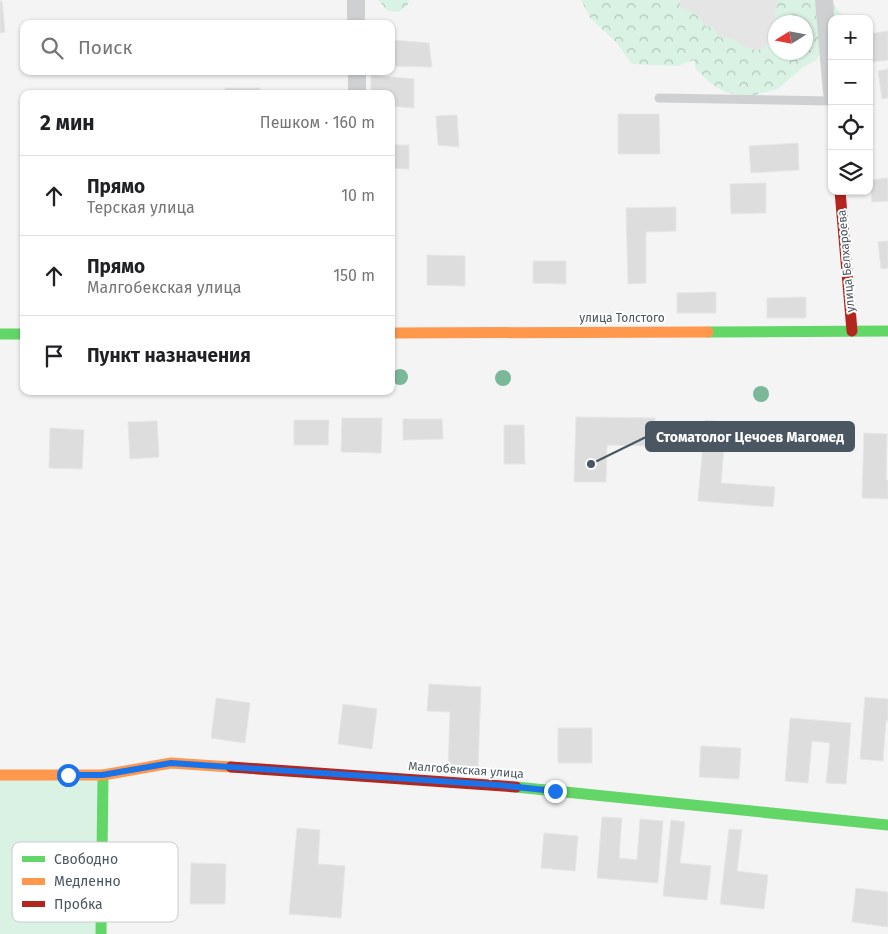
<!DOCTYPE html>
<html lang="ru">
<meta charset="utf-8">
<style>
body{margin:0;font-family:"Fira Sans",sans-serif;background:#f2f2f2;color:#202124}
.controls{position:absolute;right:15px;top:15px;display:grid;overflow:hidden;border-radius:10px;box-shadow:0 1px 4px #0004}
.controls button{width:45px;height:45px;display:grid;place-items:center;padding:0;border:0;border-bottom:1px solid #e0e0e0;background:#fff;color:#202124;font:25px sans-serif}
.compass{position:absolute;left:768px;top:15px;width:45px;height:45px;border-radius:50%;background:#fff;box-shadow:0 1px 4px #0004;rotate:259deg}
.stop{position:absolute;width:15px;height:15px;margin:-11px;border:4px solid #1a73e8;border-radius:50%;background:#fff}
.stop.end{background:#1a73e8;border-color:#fff;box-shadow:0 1px 5px #0008}
.list{margin:0;padding:0;list-style:none}
h2{display:flex;justify-content:space-between;align-items:center;height:65px;margin:0;padding:0 20px;font-size:21px}
h2 small{font-size:16px;font-weight:400;color:#757577}
.list li{display:grid;grid-template-columns:32px 1fr auto;gap:15px;align-items:center;box-sizing:border-box;height:80px;padding:0 20px;border-top:1px solid #e0e0e0}
.list b{display:block;font-size:19px;white-space:nowrap}
.list p{margin:0;font-size:16px;white-space:nowrap;color:#757577}
.list em{font-size:16px;font-style:normal;color:#757577}
.icon{flex:none;width:28px;height:28px;fill:none;stroke:currentColor;stroke-width:2;stroke-linecap:round;stroke-linejoin:round}
.map{position:relative;flex:none;width:888px;height:934px;overflow:hidden}
.search{position:absolute;background:#fff;box-shadow:0 1px 4px #0004;left:20px;top:20px;width:375px;height:55px;display:flex;align-items:center;gap:12px;box-sizing:border-box;padding:0 18px;border-radius:10px;color:#757577;font-size:19px}
.panel{position:absolute;background:#fff;box-shadow:0 1px 4px #0004;left:20px;top:90px;width:375px;height:305px;border-radius:10px}
.map>svg:first-child{display:block}
.education{fill:#e6e5e6}
.green{fill:#d9f2e3}
.forest{fill:url(#forest-crowns);fill-rule:evenodd}
.building{fill:#ddddde;stroke:#e5e6e7}
.lines{fill:none;stroke-linecap:round;stroke-linejoin:round}
.lane{stroke:#ced0d2;stroke-width:9}
.street{stroke:#ced0d2;stroke-width:18}
.fast{stroke:#63d668;stroke-width:11}
.slow{stroke:#ff974d;stroke-width:11}
.jam{stroke:#b3261e;stroke-width:11}
.tree{fill:#7ab899}
.route{stroke:#1a73e8;stroke-width:6}
.labels{text-anchor:middle;dominant-baseline:central;stroke-width:4;stroke-linejoin:round;paint-order:stroke}
.street-label{font-size:12px;fill:#4a5661;stroke:#fff}
.key{fill:#fff;stroke:#c9ccd0;stroke-width:1}
.key-label{font-size:14px;fill:#4a5661}
.leader{fill:none;stroke:#4a5661;stroke-width:2}
.callout-dot{fill:#4a5661;stroke:#fff;stroke-width:2}
.callout{fill:#4a5661;stroke:#4a5661;stroke-width:2}
.callout-label{font-size:14px;text-anchor:middle;font-weight:bold;fill:#fff}
</style>
<div class="map">
<svg width="888" height="934" viewBox="0 0 888 934">
<defs>
<pattern id="forest-crowns" width="20" height="18" patternUnits="userSpaceOnUse" patternTransform="scale(1.25)"><rect width="20" height="18" fill="#d9f2e3"/><path d="M2 6a3 3 0 1 1 6 0M12 15a3 3 0 1 1 6 0" fill="none" stroke="#b2c7bb"/></pattern>
</defs>
<rect width="100%" height="100%" fill="#f4f4f4"/>
<!-- education -->
<path class="education" d="M630,0H804L776,22V52H806L808,60L733,65Z"/>
<!-- green -->
<path class="green" d="M0,775H103L101,934H0Z"/>
<!-- forest -->
<g class="forest">
<path d="M378,0H409L407,6L398,12L388,11Z"/>
<path d="M581,0H680V7L698,15L706,27H713L720,38H731L747,48H752L756,52C760,49 767,46 769,43C779,31 772,13 778,0H832L834,6L842,15L841,19H832V36L816,60L802,68L778,89L747,97L725,92L709,82L696,69L694,60L678,66L632,64L616,42L591,19ZM776,22H806V52H776Z"/>
</g>
<!-- building -->
<g class="building">
<path d="M0,1H2L5,32L0,33Z"/>
<path d="M888,31V60L871,62L869,34Z"/>
<path d="M391,40L429,43L432,67L391,66Z"/>
<path d="M888,69V98L882,99L878,71Z"/>
<path d="M371,75L414,79V108L391,106V94H371Z"/>
<rect x="225" y="88" width="35" height="6"/>
<path d="M618,114H659L660,154H618Z"/>
<path d="M457,115L459,147L438,145L436,116Z"/>
<path d="M798,143L799,170L751,173L749,146Z"/>
<path d="M391,145H409V169L391,168Z"/>
<path d="M888,178V201L872,202L870,180Z"/>
<path d="M766,183V213L731,214L730,184Z"/>
<path d="M676,207V231L646,232V283L628,284L626,208Z"/>
<path d="M888,241V268L881,269L878,242Z"/>
<path d="M427,255L465,256V286L427,285Z"/>
<path d="M533,261H566V284L533,283Z"/>
<path d="M716,292V313H677V293Z"/>
<path d="M806,297V318H767V298Z"/>
<path d="M576,417L655,418V446L607,445L606,482H574Z"/>
<path d="M342,418H382L381,453L341,452Z"/>
<path d="M403,419H442L443,439L403,440Z"/>
<path d="M294,420H329L328,445H294Z"/>
<path d="M705,420L726,422L721,483L775,487L773,507L698,501Z"/>
<path d="M157,421L159,457L130,459L128,422Z"/>
<path d="M504,425H524L525,464H504Z"/>
<path d="M50,428L84,430L82,469L49,468Z"/>
<path d="M864,433L887,434L886,480H888V499L862,498Z"/>
<path d="M429,684L481,687L478,768L448,766L450,712L427,711Z"/>
<path d="M865,697L888,699V721L886,720L883,761L860,759Z"/>
<path d="M216,698L250,703L245,743L211,738Z"/>
<path d="M343,704L377,709L372,749L338,744Z"/>
<path d="M790,718L851,723L846,784L826,783L830,743L812,741L808,783L785,781Z"/>
<rect x="558" y="728" width="34" height="35"/>
<path d="M701,746L741,748L739,779L699,777Z"/>
<path d="M602,817L622,818L619,858L637,860L640,819L663,821L658,883L597,878Z"/>
<path d="M671,820L685,822L680,863L711,866L707,900L663,896Z"/>
<path d="M297,828L320,830L318,864L345,866L341,918L289,914Z"/>
<path d="M729,829L742,830L737,871L768,875L764,909L720,904Z"/>
<path d="M544,833L578,836L575,871L541,868Z"/>
<path d="M191,863L226,864L225,904H190Z"/>
<path d="M856,888L888,892V927L852,922Z"/>
</g>
<g class="lines">
<!-- lane -->
<path class="lane" d="M659,98L832,101"/>
<!-- street -->
<g class="street">
<path d="M356,0V24"/>
<path d="M824,0L832,93"/>
<path d="M357,71V94"/>
</g>
<!-- fast -->
<g class="fast">
<path d="M708,332L888,331"/>
<path d="M0,334H24"/>
<path d="M516,787L888,825"/>
<path d="M101,934L103,775"/>
</g>
<!-- slow -->
<g class="slow">
<path d="M391,333L708,332"/>
<path d="M0,775H103L171,763L231,767"/>
</g>
<!-- jam -->
<g class="jam">
<path d="M840,191L852,331"/>
<path d="M231,767L516,787"/>
</g>
</g>
<!-- trees -->
<g class="tree">
<circle cx="400" cy="377" r="8"/>
<circle cx="503" cy="378" r="8"/>
<circle cx="761" cy="394" r="8"/>
</g>
<g class="lines">
<!-- route -->
<path class="route" d="M68,775H102L171,763L497,785L555,791"/>
</g>
<g class="labels">
<!-- street labels -->
<g class="street-label">
<text transform="translate(846 261) rotate(-95)">улица Белхароева</text>
<text x="622" y="318">улица Толстого</text>
<text transform="translate(466 770) rotate(4)">Малгобекская улица</text>
</g>
</g>
<!-- legend -->
<rect x="12" y="842" width="166" height="80" rx="8" class="key"/>
<rect x="22" y="856" width="23" height="6" fill="#63d668"/>
<rect x="22" y="878" width="23" height="7" fill="#ff974d"/>
<rect x="22" y="901" width="23" height="6" fill="#b3261e"/>
<g class="key-label">
<text x="54" y="864">Свободно</text>
<text x="54" y="886">Медленно</text>
<text x="54" y="909">Пробка</text>
</g>
<!-- callouts -->
<path class="leader" d="M591 464L646 437"/>
<circle class="callout-dot" cx="591" cy="464" r="5"/>
<rect class="callout" x="646" y="422" width="208" height="29" rx="5"/>
<g class="callout-label">
<text x="750" y="442">Стоматолог Цечоев Магомед</text>
</g>
</svg>
<div class="controls">
<button>+</button>
<button>−</button>
<button><svg class="icon" aria-label="locate" viewBox="0 0 24 24"><circle cx="12" cy="12" r="6"/><path d="M12 2v4M12 18v4M2 12h4M18 12h4"/></svg></button>
<button><svg class="icon" aria-label="layers" viewBox="0 0 24 24"><path d="M12 4l9 5-9 5-9-5zM3 14l9 5 9-5"/></svg></button>
</div>
<svg class="compass" viewBox="-18 -18 36 36"><path d="M0-13l5 13h-10z" fill="#e53935"/><path d="M0 13l5-13h-10z" fill="#757577"/></svg>
<div class="stop" style="left:68px;top:775px"></div>
<div class="stop end" style="left:555px;top:791px"></div>
<div class="search"><svg class="icon" aria-label="search" viewBox="0 0 24 24"><circle cx="10" cy="10" r="6"/><path d="M15 15l6 6"/></svg>Поиск</div>
<section class="panel">
<h2>2 мин<small>Пешком · 160 m</small></h2>
<ul class="list">
<li><svg class="icon" aria-label="ahead" viewBox="0 0 24 24"><path d="M12 20V5M6 11l6-6 6 6"/></svg><div><b>Прямо</b><p>Терская улица</p></div><em>10 m</em></li>
<li><svg class="icon" aria-label="ahead" viewBox="0 0 24 24"><path d="M12 20V5M6 11l6-6 6 6"/></svg><div><b>Прямо</b><p>Малгобекская улица</p></div><em>150 m</em></li>
<li><svg class="icon" aria-label="arrive" viewBox="0 0 24 24"><path d="M6 21V4h12l-3 4 3 4H6"/></svg><div><b>Пункт назначения</b></div></li>
</ul>
</section>
</div>
